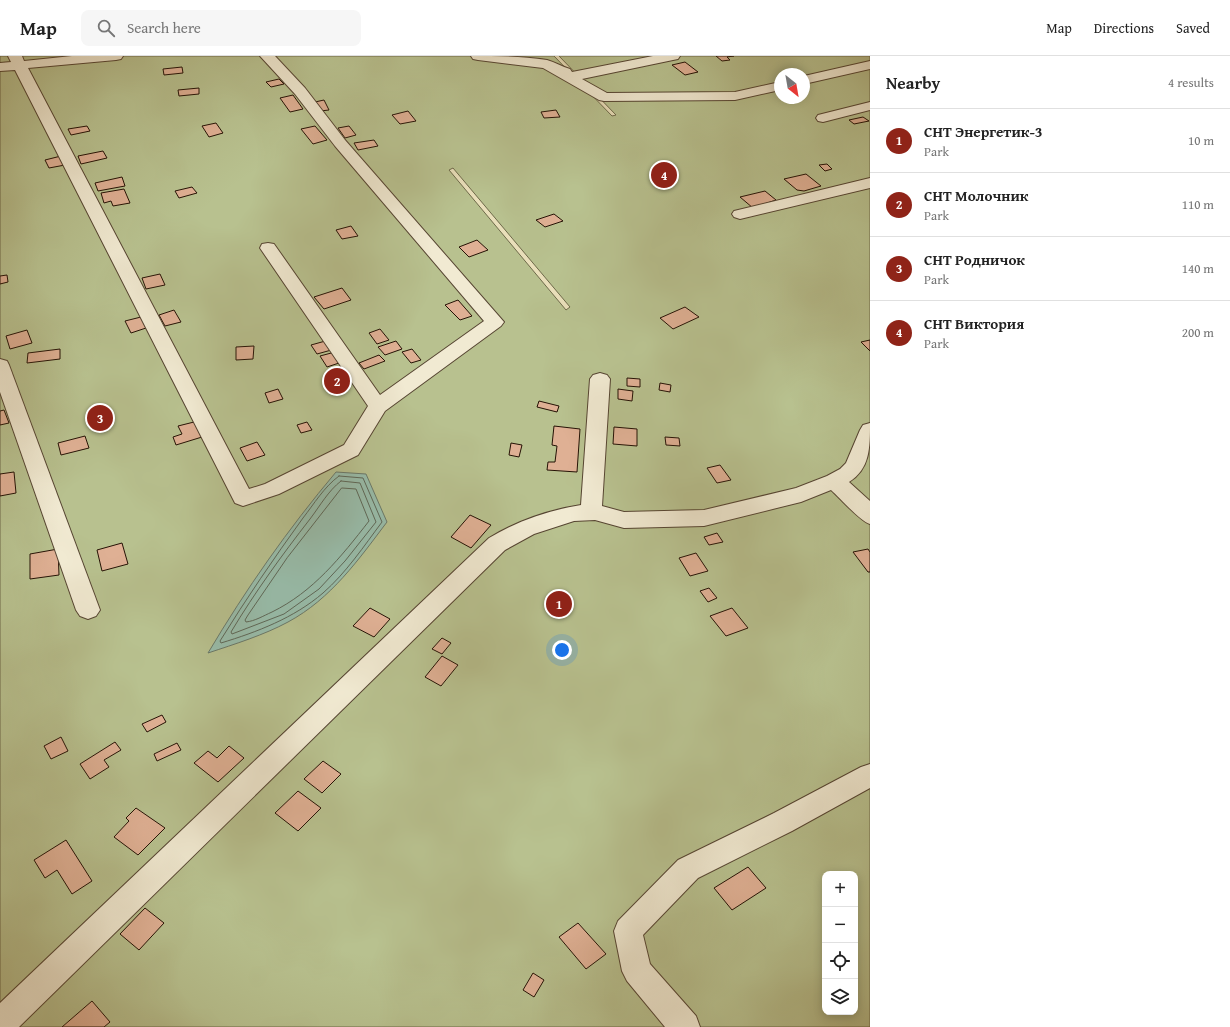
<!DOCTYPE html>
<meta charset="utf-8">
<style>
body{margin:0;font-family:"Gentium Book Plus",serif;background:#f6f6f6;color:#222}
.controls{position:absolute;right:12px;bottom:12px;display:grid;overflow:hidden;border-radius:8px;box-shadow:0 2px 10px #0003}
.controls button{width:36px;height:36px;display:grid;place-items:center;padding:0;border:0;border-bottom:1px solid #e0e0e0;background:#fff;color:#222;font:20px sans-serif}
.compass{position:absolute;left:774px;top:12px;width:36px;height:36px;border-radius:50%;background:#fff;box-shadow:0 2px 10px #0003;rotate:149deg}
.you{position:absolute;left:562px;top:594px;width:14px;height:14px;margin:-10px;border:3px solid #fff;border-radius:50%;background:#1a73e8;box-shadow:0 0 0 6px #1a73e833}
.badge{display:grid;place-items:center;width:26px;height:26px;border-radius:50%;background:#8f2418;color:#fff;font-size:13px;font-weight:700}
.pin{position:absolute;translate:-50% -50%;border:2px solid #fff;box-shadow:0 1px 4px #0006}
.list{margin:0;padding:0;list-style:none}
h2{display:flex;justify-content:space-between;align-items:center;height:52px;margin:0;padding:0 16px;font-size:17px}
h2 small{font-size:13px;font-weight:400;color:#767676}
.list li{display:grid;grid-template-columns:26px 1fr auto;gap:12px;align-items:center;box-sizing:border-box;height:64px;padding:0 16px;border-top:1px solid #e0e0e0}
.list b{display:block;font-size:15px;white-space:nowrap}
.list p{margin:0;font-size:13px;white-space:nowrap;color:#767676}
.list em{font-size:13px;font-style:normal;color:#767676}
.icon{flex:none;width:22px;height:22px;fill:none;stroke:currentColor;stroke-width:2;stroke-linecap:round;stroke-linejoin:round}
.map{position:relative;flex:none;width:870px;height:971px;overflow:hidden}
header{display:flex;align-items:center;gap:24px;box-sizing:border-box;height:56px;padding:0 20px;background:#fff;border-bottom:1px solid #e0e0e0}
header strong{font-size:19px}
nav{display:flex;gap:22px;margin-inline-start:auto;font-size:14px}
.search{width:280px;height:36px;background:#f6f6f6;display:flex;align-items:center;gap:10px;box-sizing:border-box;padding:0 14px;border-radius:8px;color:#767676;font-size:15px}
main{display:flex}
aside{flex:1;background:#fff}
.map>svg:first-child{display:block}
.green{fill:#b8c18f;stroke:#6e6a4a;fill-rule:evenodd}
.water{fill:#98bdab;stroke:#6a7969}
.lines{fill:none;stroke-linecap:round;stroke-linejoin:round}
.shore{stroke:#5e6858;stroke-width:1}
.building{fill:#dfb094;stroke:#251205}
.minor-casing{stroke:#564532;stroke-width:2}
.minor{fill:#f1ead2;fill-rule:evenodd}
</style>
<header>
<strong>Map</strong>
<div class="search"><svg class="icon" aria-label="search" viewBox="0 0 24 24"><circle cx="10" cy="10" r="6"/><path d="M15 15l6 6"/></svg>Search here</div>
<nav><a>Map</a><a>Directions</a><a>Saved</a></nav>
</header>
<main>
<div class="map">
<svg width="870" height="971" viewBox="0 0 870 971">
<rect width="100%" height="100%" fill="#e9dfba"/>
<filter id="stains"><feTurbulence type="fractalNoise" baseFrequency=".005" numOctaves="4"/><feColorMatrix values="0 0 0 0 .2 0 0 0 0 .09 0 0 0 0 .02 0 0 0 .5 -.17"/></filter>
<radialGradient id="worn" r=".72"><stop offset=".6" stop-color="#630" stop-opacity="0"/><stop offset="1" stop-color="#630" stop-opacity=".3"/></radialGradient>
<!-- green -->
<path class="green" d="M0,0H554L612,60L616,59L559,0H870V971H0ZM780,18H804V42H780ZM453,112L570,251L566,254L449,114ZM825,818H855V956H825Z"/>
<!-- water -->
<path class="water" d="M336,416L366,418L387,466C359,503 331,543 288,566C264,579 235,588 208,597C246,533 288,473 336,416Z"/>
<g class="lines">
<!-- shore -->
<g class="shore">
<path d="M339,420L363,422L382,466C364,490 346,517 323,537C294,562 257,576 221,587L220,585C246,543 274,502 303,462C314,448 324,431 339,420Z"/>
<path d="M341,425L360,427L376,466L345,505L319,533L284,558L232,578L231,576C255,536 282,499 310,463C320,450 328,435 341,425Z"/>
<path d="M342,432L356,433L369,465C341,501 313,536 272,556C263,560 255,565 246,566L245,564L248,559L287,502Z"/>
</g>
</g>
<!-- building -->
<g class="building">
<path d="M716,0H734L727,1L730,4L722,5Z"/>
<path d="M685,6L698,16L685,19L672,9Z"/>
<path d="M182,11L183,17L164,19L163,13Z"/>
<path d="M279,23L284,28L271,31L266,26Z"/>
<path d="M199,32V38L179,40L178,34Z"/>
<path d="M293,39L303,53L290,56L280,42Z"/>
<path d="M324,44L329,54L320,55L315,46Z"/>
<path d="M556,54L560,61L544,62L541,56Z"/>
<path d="M408,55L416,65L400,68L392,59Z"/>
<path d="M863,61L869,65L854,68L849,64Z"/>
<path d="M216,67L223,77L209,81L202,70Z"/>
<path d="M87,70L90,75L71,79L68,73Z"/>
<path d="M315,70L327,84L313,88L301,73Z"/>
<path d="M349,70L356,79L345,82L338,72Z"/>
<path d="M374,84L378,90L358,94L354,87Z"/>
<path d="M103,95L107,102L81,108L78,100Z"/>
<path d="M61,100L65,109L49,112L45,104Z"/>
<path d="M827,108L832,113L825,115L819,109Z"/>
<path d="M806,118L821,130L804,135L797,134L784,123Z"/>
<path d="M122,121L125,130L98,135L95,127Z"/>
<path d="M192,131L197,137L179,142L175,135Z"/>
<path d="M124,133L130,147L113,150L111,145L104,147L101,137Z"/>
<path d="M765,135L776,144L753,152L740,141Z"/>
<path d="M554,158L563,165L545,171L536,164Z"/>
<path d="M351,170L358,180L342,183L336,174Z"/>
<path d="M477,184L488,194L469,201L459,191Z"/>
<path d="M160,218L165,229L146,233L142,222Z"/>
<path d="M7,219L8,226L0,228V220Z"/>
<path d="M342,232L351,244L324,253L314,241Z"/>
<path d="M458,244L472,260L460,264L445,249Z"/>
<path d="M685,251L699,261L673,273L660,262Z"/>
<path d="M174,254L181,266L165,270L159,259Z"/>
<path d="M141,261L146,272L131,277L125,265Z"/>
<path d="M380,273L389,284L377,288L369,277Z"/>
<path d="M27,274L32,287L10,293L6,280Z"/>
<path d="M329,284L335,293L317,298L311,289Z"/>
<path d="M870,284V295L861,286Z"/>
<path d="M396,285L402,293L385,299L378,291Z"/>
<path d="M254,290L253,303L236,304V291Z"/>
<path d="M60,293V303L27,307L28,297Z"/>
<path d="M412,293L421,304L411,307L402,296Z"/>
<path d="M335,296L342,306L327,311L320,300Z"/>
<path d="M379,299L385,305L364,313L359,307Z"/>
<path d="M627,322L640,323V331L627,330Z"/>
<path d="M660,327L671,329L670,336L659,334Z"/>
<path d="M278,333L283,343L269,347L265,337Z"/>
<path d="M618,333L633,335L632,345L618,343Z"/>
<path d="M539,345L559,350L557,356L537,351Z"/>
<path d="M4,354L9,367L0,369V355Z"/>
<path d="M194,366L202,381L176,389L173,381L182,378L178,370Z"/>
<path d="M307,366L312,374L301,377L297,369Z"/>
<path d="M554,370L580,373L577,416L547,414L548,406H555L557,390L552,389Z"/>
<path d="M614,371L637,373V390L613,388Z"/>
<path d="M85,380L89,392L61,399L58,387Z"/>
<path d="M665,381L679,382L680,390L666,389Z"/>
<path d="M257,386L265,399L247,405L240,392Z"/>
<path d="M511,387L522,389L519,401L509,399Z"/>
<path d="M720,409L731,424L717,427L707,412Z"/>
<path d="M14,416L16,437L0,440V418Z"/>
<path d="M470,459L491,469L471,492L451,481Z"/>
<path d="M717,477L723,486L709,489L704,481Z"/>
<path d="M122,487L128,508L102,515L97,494Z"/>
<path d="M58,493L59,519L30,523V498Z"/>
<path d="M868,493L870,496V516H868L853,496Z"/>
<path d="M696,497L708,515L690,520L679,502Z"/>
<path d="M709,532L717,542L708,546L700,535Z"/>
<path d="M370,552L390,563L374,581L353,570Z"/>
<path d="M732,552L748,572L726,580L710,560Z"/>
<path d="M442,582L451,587L442,598L432,593Z"/>
<path d="M442,600L458,609L441,630L425,621Z"/>
<path d="M162,659L166,666L147,676L142,668Z"/>
<path d="M61,681L68,695L51,703L44,690Z"/>
<path d="M115,686L121,694L104,704L109,711L90,723L80,708Z"/>
<path d="M177,687L181,694L157,705L154,698Z"/>
<path d="M229,690L244,702L218,726L194,707L208,695L217,702Z"/>
<path d="M323,705L341,718L322,737L304,723Z"/>
<path d="M298,735L321,752L298,775L275,757Z"/>
<path d="M136,752L165,772L138,799L114,781L129,765L126,762Z"/>
<path d="M66,784L92,825L72,838L57,814L45,822L34,804Z"/>
<path d="M748,811L766,832L732,854L714,832Z"/>
<path d="M145,852L164,867L139,894L120,878Z"/>
<path d="M578,867L606,898L586,913L559,881Z"/>
<path d="M533,917L544,924L534,941L523,934Z"/>
<path d="M92,945L110,966L104,971H62Z"/>
</g>
<g class="lines">
<!-- minor casing -->
<g class="minor-casing">
<g id="minor">
<path d="M8,0H22L24,5L72,0H123L121,3L116,4L28,12L249,433L265,428L344,389L368,350L260,192L262,188L268,187L274,188L380,339L484,265L335,90L295,38L260,0H275L305,32L345,84L504,266L501,270L385,355L358,399L279,438L243,450L235,447L15,14L0,15V7L11,6Z"/>
<path d="M471,0C496,0 522,0 547,4C555,6 562,11 570,13L572,16L653,0H680L678,3L673,4L582,23L607,37L735,36L780,26V34L735,44L604,45L599,44L543,12L478,4L473,3Z"/>
<path d="M870,5V13L804,28V20Z"/>
<path d="M870,46V54L823,66L818,65L816,62L818,59Z"/>
<path d="M870,122V132L740,163L734,161L732,158L734,155Z"/>
<path d="M0,303L7,305L9,309L100,554L96,560L88,563L80,560L76,554L0,336Z"/>
<path d="M600,317L607,319L610,323L602,450L624,456L704,454L796,432L827,420L840,413L846,407L860,374L863,369L870,367C870,392 870,413 849,426L870,445V468C860,465 841,443 831,434L801,446L704,470L624,472L595,464L574,465L534,478L505,494L19,971H0V947L489,482C517,465 549,454 581,449L590,323L593,319Z"/>
<path d="M870,708V732L792,775L698,822L643,879L650,908L696,960L700,971H665L627,925L622,915L614,875L618,865L678,804L774,757L861,711Z"/>
</g>
</g>
<!-- minor -->
<use href="#minor" class="minor"/>
</g>
<rect width="100%" height="100%" filter="url(#stains)"/>
<rect width="100%" height="100%" fill="url(#worn)"/>
</svg>
<div class="controls">
<button>+</button>
<button>−</button>
<button><svg class="icon" aria-label="locate" viewBox="0 0 24 24"><circle cx="12" cy="12" r="6"/><path d="M12 2v4M12 18v4M2 12h4M18 12h4"/></svg></button>
<button><svg class="icon" aria-label="layers" viewBox="0 0 24 24"><path d="M12 4l9 5-9 5-9-5zM3 14l9 5 9-5"/></svg></button>
</div>
<svg class="compass" viewBox="-18 -18 36 36"><path d="M0-13l5 13h-10z" fill="#e53935"/><path d="M0 13l5-13h-10z" fill="#767676"/></svg>
<div class="you"></div>
<div class="pin badge" style="left:559px;top:548px">1</div>
<div class="pin badge" style="left:337px;top:325px">2</div>
<div class="pin badge" style="left:100px;top:362px">3</div>
<div class="pin badge" style="left:664px;top:119px">4</div>
</div>
<aside>
<h2>Nearby<small>4 results</small></h2>
<ul class="list">
<li><span class="badge">1</span><div><b>СНТ Энергетик-3</b><p>Park</p></div><em>10 m</em></li>
<li><span class="badge">2</span><div><b>СНТ Молочник</b><p>Park</p></div><em>110 m</em></li>
<li><span class="badge">3</span><div><b>СНТ Родничок</b><p>Park</p></div><em>140 m</em></li>
<li><span class="badge">4</span><div><b>СНТ Виктория</b><p>Park</p></div><em>200 m</em></li>
</ul>
</aside>
</main>
